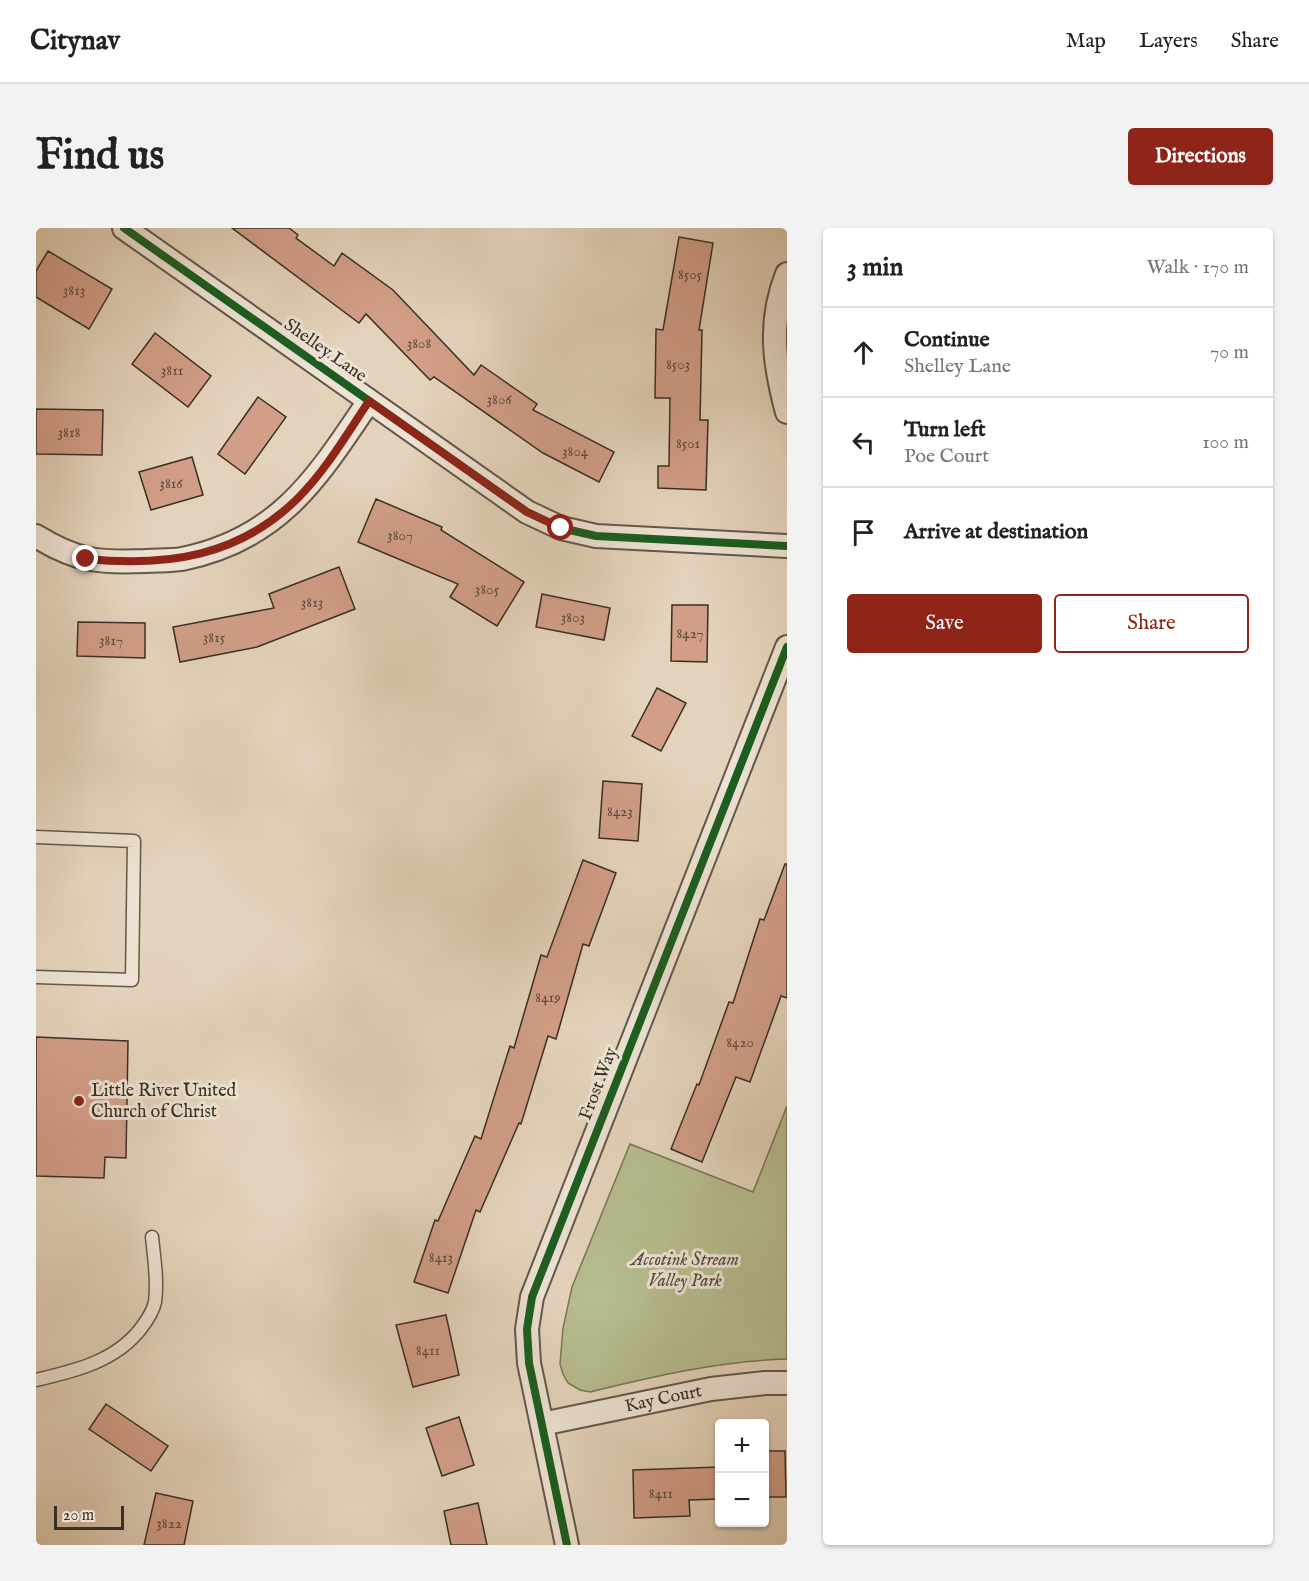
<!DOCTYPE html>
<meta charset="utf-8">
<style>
body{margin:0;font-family:"IM FELL English",serif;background:#f2f2f2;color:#222}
.controls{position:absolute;right:18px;bottom:18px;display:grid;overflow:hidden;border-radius:6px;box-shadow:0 2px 4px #0004}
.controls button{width:54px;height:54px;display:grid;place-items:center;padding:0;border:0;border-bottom:2px solid #e0e0e0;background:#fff;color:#222;font:30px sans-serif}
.scale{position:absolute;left:18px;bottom:15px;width:70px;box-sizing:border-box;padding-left:6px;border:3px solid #382f26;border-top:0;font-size:16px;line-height:21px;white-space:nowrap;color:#382f26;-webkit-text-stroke:4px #ede2d3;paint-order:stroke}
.stop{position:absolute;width:18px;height:18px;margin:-14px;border:4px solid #8f2418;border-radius:50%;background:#fff}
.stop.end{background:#8f2418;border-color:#fff;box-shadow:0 2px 6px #0008}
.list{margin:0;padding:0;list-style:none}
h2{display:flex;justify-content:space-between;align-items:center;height:78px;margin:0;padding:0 24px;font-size:26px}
h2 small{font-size:20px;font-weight:400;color:#767676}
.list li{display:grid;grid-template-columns:39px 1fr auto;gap:18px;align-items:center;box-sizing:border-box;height:90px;padding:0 24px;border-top:2px solid #e0e0e0}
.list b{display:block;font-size:22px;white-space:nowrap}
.list p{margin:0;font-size:20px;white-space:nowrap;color:#767676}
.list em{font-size:20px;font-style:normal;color:#767676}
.actions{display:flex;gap:12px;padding:18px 24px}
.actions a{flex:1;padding:14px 0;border:2px solid #8f2418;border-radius:6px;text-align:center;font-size:21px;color:#8f2418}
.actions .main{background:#8f2418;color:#fff}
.icon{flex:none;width:33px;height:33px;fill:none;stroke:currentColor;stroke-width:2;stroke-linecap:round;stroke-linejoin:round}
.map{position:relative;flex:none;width:751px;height:1317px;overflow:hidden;border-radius:6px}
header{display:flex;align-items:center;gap:36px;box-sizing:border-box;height:84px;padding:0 30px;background:#fff;border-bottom:2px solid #e0e0e0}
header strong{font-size:28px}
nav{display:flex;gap:33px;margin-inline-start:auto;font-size:21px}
.intro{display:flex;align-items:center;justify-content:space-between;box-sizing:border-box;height:144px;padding:0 36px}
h1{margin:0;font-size:42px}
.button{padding:15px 27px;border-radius:6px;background:#8f2418;color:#fff;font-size:21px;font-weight:700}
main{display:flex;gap:36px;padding:0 36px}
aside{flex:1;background:#fff;border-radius:6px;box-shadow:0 2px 4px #0004}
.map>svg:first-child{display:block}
.green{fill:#b6bc8e;stroke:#77765a;stroke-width:1.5}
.building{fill:#d29e88;stroke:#382f26;stroke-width:1.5}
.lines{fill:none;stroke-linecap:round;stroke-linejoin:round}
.lane-casing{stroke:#63584b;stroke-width:15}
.street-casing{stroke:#63584b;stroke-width:26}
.lane{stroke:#ede2d3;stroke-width:12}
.street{stroke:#ede2d3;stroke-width:22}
.cycleway-casing{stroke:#ede2d3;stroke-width:11}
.cycleway{stroke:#1b5e20;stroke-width:8}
.route{stroke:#8f2418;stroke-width:8}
.poi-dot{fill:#8f2418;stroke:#ede2d3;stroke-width:2}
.labels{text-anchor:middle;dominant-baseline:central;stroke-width:6;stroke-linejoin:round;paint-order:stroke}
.number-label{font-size:15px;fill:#5e4b3e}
.street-label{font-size:18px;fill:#382f26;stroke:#ede2d3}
.poi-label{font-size:18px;fill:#382f26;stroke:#ede2d3;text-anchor:start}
.park-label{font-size:18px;font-style:italic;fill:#514b3b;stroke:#ede2d3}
</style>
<header>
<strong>Citynav</strong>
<nav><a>Map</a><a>Layers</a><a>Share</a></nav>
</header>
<div class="intro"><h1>Find us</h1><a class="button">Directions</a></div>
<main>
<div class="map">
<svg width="751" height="1317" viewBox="0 0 751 1317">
<rect width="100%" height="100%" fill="#e4d3bb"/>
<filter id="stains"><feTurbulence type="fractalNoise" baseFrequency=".00333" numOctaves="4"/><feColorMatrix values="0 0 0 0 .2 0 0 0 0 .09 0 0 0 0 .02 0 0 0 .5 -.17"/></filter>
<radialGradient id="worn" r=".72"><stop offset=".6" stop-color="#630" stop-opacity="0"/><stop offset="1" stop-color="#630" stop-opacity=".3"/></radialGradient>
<!-- green -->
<path class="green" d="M751,878V1131C684,1133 619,1148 554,1164L544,1162L532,1155L527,1146L524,1136L527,1100L536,1059L594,916L717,964Z"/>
<!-- building -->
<g class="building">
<path d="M196,0H253L262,7L260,10L298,38L306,25L357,62L438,147L445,137L501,176L497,182L578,224L563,254L507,225L398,149L394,152L330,86L323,95Z"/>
<path d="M643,9L677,15L663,102H666L664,192H672L670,262L622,260V238H633L634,170H619L620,101L627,102Z"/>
<path d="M12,23L76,61L53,101L0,69V43Z"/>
<path d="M119,105L175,148L152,179L96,136Z"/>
<path d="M222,169L250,189L209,246L182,226Z"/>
<path d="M0,181L67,182L66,227L0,226Z"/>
<path d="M156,229L167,267L115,282L103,244Z"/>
<path d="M340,271L406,299L405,302L488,354L461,398L414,369L422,356L322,314Z"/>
<path d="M303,339L319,381L221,419L144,434L137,399L238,380L233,366Z"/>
<path d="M506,366L574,380L568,412L500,399Z"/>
<path d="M636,377H672L671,434L635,433Z"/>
<path d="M42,394L109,395V430L41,428Z"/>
<path d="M621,460L650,475L625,523L596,508Z"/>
<path d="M567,553L606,556L602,613L563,610Z"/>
<path d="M547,632L580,645L553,718L547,716L520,811L512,808L485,896L483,895L444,984L440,982L412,1065L378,1054L399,992L402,993L439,908L445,911L474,818L478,820L505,727L511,729Z"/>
<path d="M749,636H751V770L745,768L714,854L700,849L666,934L635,921L661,856L663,857L693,774L697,775L724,691L728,692Z"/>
<path d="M0,809L92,813L90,930L69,929L68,950L0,948Z"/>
<path d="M410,1087L423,1147L377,1159L360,1097Z"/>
<path d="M70,1176L132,1218L115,1243L53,1201Z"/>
<path d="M423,1189L438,1237L406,1248L390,1200Z"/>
<path d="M729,1223H749L750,1269H729Z"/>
<path d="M684,1239V1271L653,1272L654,1288L598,1290L597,1242Z"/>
<path d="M120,1265L157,1273L148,1317H108Z"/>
<path d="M442,1275L451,1317H415L408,1283Z"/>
</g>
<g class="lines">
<!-- lane casing -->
<g class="lane-casing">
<g id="lane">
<path d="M0,609L98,613L96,752L0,749"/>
<path d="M0,1152C39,1143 81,1133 106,1099C112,1091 117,1083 119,1074C122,1052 118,1030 116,1009"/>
</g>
</g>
<!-- street casing -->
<g class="street-casing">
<g id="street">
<path d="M88,0L491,284L525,300L560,308L751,318"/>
<path d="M751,46C732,94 738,136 751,184"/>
<path d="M0,308C40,333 63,335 109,333C121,332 134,333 146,331C244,311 281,250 333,173"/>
<path id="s1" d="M506,1196L675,1161L729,1155H751"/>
<path d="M531,1317L493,1135L491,1101L496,1069L751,419"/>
</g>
</g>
<!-- lane -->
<use href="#lane" class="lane"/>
<!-- street -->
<use href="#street" class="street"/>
<!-- cycleway casing -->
<g class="cycleway-casing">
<g id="cycleway">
<path d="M88,0L491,284L525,300L560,308L751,318"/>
<path d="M531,1317L493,1135L491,1101L496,1069L751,419"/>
</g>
</g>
<!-- cycleway -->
<use href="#cycleway" class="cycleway"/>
</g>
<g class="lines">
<!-- route -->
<path class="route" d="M50,331C130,339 203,329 262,270C290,242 311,206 333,173L491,284L525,300"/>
</g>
<!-- markers -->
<circle class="poi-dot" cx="43" cy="873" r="6"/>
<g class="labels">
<!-- number labels -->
<g class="number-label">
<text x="654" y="46">8505</text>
<text x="38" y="62">3813</text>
<text x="383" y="115">3808</text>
<text x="642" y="136">8503</text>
<text x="136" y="142">3811</text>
<text x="463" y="171">3806</text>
<text x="33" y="204">3818</text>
<text x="652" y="215">8501</text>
<text x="539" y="223">3804</text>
<text x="135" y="255">3816</text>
<text x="364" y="307">3807</text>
<text x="451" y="361">3805</text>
<text x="276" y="374">3813</text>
<text x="537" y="389">3803</text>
<text x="654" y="405">8427</text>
<text x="178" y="409">3815</text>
<text x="75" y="412">3817</text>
<text x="584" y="583">8423</text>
<text x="512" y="769">8419</text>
<text x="704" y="814">8420</text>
<text x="405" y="1029">8413</text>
<text x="392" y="1122">8411</text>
<text x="625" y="1265">8411</text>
<text x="133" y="1295">3822</text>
</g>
<!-- street labels -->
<g class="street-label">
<text transform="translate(289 123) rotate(35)">Shelley Lane</text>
<text transform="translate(563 856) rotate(-69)">Frost Way</text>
<text stroke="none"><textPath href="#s1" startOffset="124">Kay Court</textPath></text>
</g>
<!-- poi labels -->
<g class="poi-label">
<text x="55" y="863">Little River United<tspan x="55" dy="21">Church of Christ</tspan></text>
</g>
<!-- park labels -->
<g class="park-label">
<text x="649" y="1032">Accotink Stream<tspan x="649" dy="21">Valley Park</tspan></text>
</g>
</g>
<rect width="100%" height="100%" filter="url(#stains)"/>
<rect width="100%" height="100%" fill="url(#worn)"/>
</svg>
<div class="controls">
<button>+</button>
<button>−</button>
</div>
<div class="scale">20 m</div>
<div class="stop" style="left:525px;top:300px"></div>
<div class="stop end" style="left:50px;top:331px"></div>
</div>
<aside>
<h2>3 min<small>Walk · 170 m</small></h2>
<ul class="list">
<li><svg class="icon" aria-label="ahead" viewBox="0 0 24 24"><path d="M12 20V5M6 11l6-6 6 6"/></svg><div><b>Continue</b><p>Shelley Lane</p></div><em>70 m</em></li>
<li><svg class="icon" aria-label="left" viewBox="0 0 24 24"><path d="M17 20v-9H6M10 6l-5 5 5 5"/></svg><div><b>Turn left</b><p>Poe Court</p></div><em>100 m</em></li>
<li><svg class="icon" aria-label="arrive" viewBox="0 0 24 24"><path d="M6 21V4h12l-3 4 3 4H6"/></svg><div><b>Arrive at destination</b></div></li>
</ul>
<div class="actions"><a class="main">Save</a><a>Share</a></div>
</aside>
</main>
